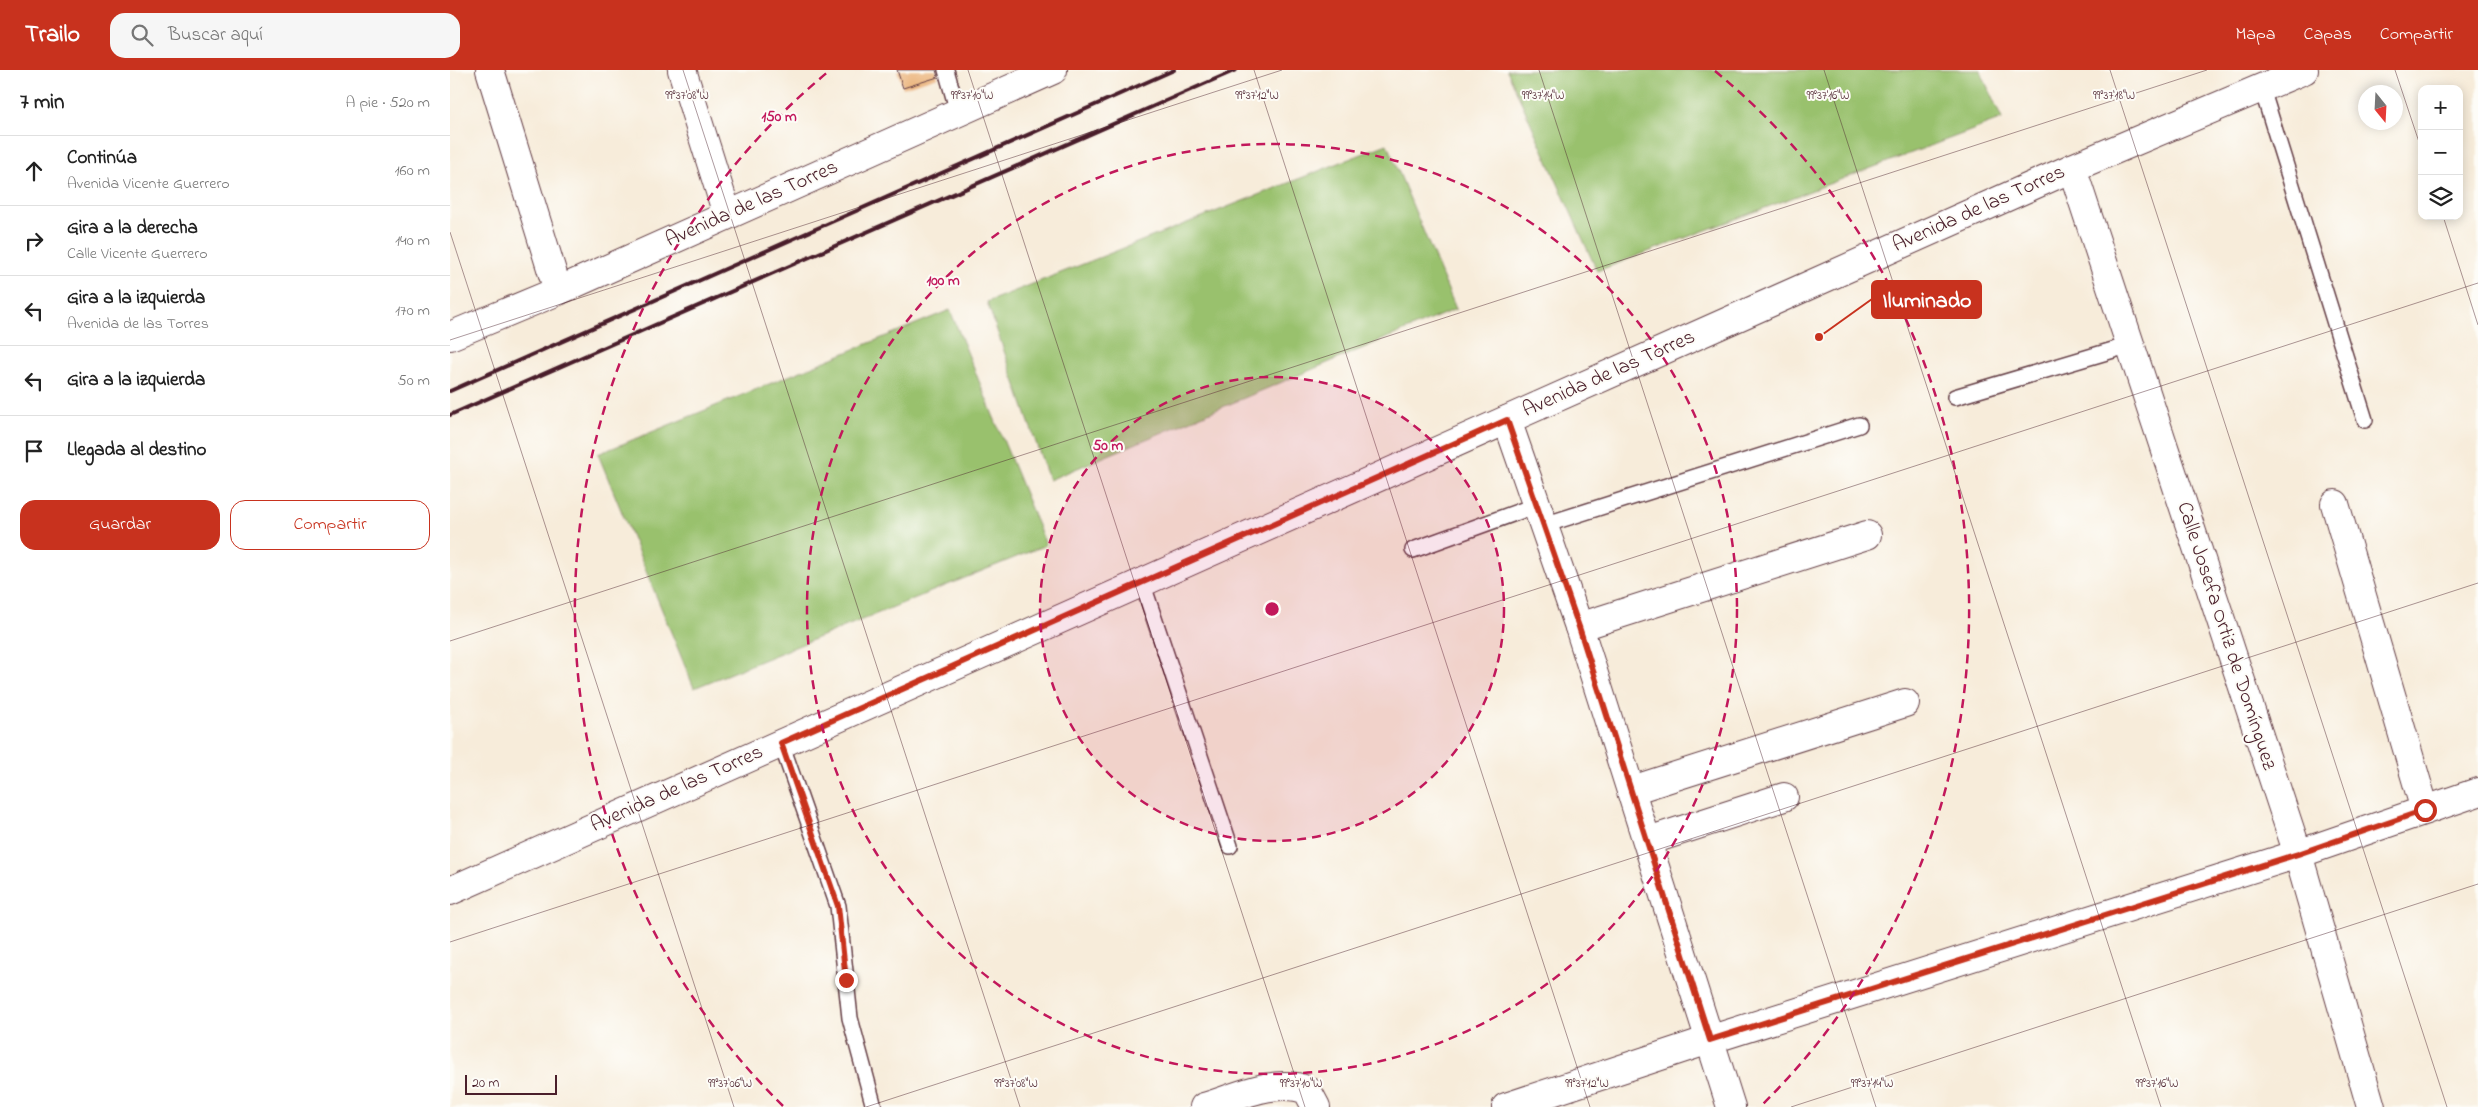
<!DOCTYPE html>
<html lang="es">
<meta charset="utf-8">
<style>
body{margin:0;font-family:"Indie Flower",sans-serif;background:#f6f6f6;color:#222}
.controls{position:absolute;right:15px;top:15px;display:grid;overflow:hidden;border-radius:10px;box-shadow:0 2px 12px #0003}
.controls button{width:45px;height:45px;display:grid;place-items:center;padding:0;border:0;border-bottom:1px solid #e0e0e0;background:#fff;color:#222;font:25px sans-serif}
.compass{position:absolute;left:1908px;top:15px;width:45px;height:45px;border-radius:50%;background:#fff;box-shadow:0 2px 12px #0003;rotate:162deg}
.scale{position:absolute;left:15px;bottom:12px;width:92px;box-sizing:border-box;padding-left:5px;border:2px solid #4a1f2b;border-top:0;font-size:14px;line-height:18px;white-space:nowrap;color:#4a1f2b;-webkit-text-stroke:4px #fdfcf7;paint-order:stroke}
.stop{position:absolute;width:15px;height:15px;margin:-11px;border:4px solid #c8321e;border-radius:50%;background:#fff}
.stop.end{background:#c8321e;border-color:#fff;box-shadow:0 1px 5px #0008}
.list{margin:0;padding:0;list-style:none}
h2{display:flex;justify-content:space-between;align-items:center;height:65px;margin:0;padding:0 20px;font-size:21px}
h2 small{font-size:16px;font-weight:400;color:#767676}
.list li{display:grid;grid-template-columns:32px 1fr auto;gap:15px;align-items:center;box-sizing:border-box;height:70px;padding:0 20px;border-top:1px solid #e0e0e0}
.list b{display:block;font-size:19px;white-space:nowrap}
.list p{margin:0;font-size:16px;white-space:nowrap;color:#767676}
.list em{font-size:16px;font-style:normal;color:#767676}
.actions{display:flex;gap:10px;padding:15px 20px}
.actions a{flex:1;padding:11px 0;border:1px solid #c8321e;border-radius:15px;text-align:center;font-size:18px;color:#c8321e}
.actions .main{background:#c8321e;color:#fff}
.icon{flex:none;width:28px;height:28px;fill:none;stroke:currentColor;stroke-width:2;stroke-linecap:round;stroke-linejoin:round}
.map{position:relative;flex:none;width:2028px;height:1037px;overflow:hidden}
header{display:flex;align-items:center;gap:30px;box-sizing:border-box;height:70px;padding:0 25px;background:#c8321e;color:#fff}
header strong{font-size:24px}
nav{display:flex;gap:28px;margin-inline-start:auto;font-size:18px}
.search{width:350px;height:45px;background:#f6f6f6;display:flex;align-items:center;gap:12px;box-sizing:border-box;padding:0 18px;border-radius:15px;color:#767676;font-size:19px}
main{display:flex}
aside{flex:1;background:#fff}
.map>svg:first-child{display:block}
.green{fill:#99c16d;stroke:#72704c}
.building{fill:#e9ad71}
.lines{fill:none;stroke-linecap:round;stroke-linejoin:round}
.lane-casing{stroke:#643e45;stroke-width:18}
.street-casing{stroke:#643e45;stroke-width:30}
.secondary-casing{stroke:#643e45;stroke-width:30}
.lane{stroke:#fff;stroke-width:15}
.street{stroke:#fff;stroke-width:28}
.secondary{stroke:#fff;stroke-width:28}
.rail{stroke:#4a1f2b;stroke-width:4}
.route{stroke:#c8321e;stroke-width:6}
.ticks{fill:none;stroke:#4a1f2b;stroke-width:1;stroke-opacity:0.45}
.ring{fill:none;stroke:#c2185b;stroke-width:2.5;stroke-dasharray:9 6}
.labels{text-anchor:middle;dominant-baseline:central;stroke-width:4;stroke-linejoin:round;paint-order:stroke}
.street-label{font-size:21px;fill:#4a1f2b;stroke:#fdfcf7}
.ticks-label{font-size:12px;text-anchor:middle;fill:#4a1f2b;stroke:#fdfcf7;stroke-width:4;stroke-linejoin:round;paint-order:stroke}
.centre{fill:#c2185b;stroke:#fdfcf7;stroke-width:2.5}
.ring-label{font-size:15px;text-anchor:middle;font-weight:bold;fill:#c2185b;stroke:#fdfcf7;stroke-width:4;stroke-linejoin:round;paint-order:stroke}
.leader{fill:none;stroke:#c8321e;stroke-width:2}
.callout-dot{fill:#c8321e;stroke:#fdfcf7;stroke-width:2}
.callout{fill:#c8321e;stroke:#c8321e;stroke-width:2}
.callout-label{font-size:22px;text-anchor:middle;font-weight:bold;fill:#fff}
</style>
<header>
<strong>Trailo</strong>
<div class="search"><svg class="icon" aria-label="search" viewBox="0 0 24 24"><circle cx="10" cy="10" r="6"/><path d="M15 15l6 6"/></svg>Buscar aquí</div>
<nav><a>Mapa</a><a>Capas</a><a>Compartir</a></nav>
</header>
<main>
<aside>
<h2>7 min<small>A pie · 520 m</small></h2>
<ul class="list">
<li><svg class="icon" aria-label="ahead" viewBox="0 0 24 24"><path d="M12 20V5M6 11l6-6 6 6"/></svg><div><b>Continúa</b><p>Avenida Vicente Guerrero</p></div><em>160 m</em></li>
<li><svg class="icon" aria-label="right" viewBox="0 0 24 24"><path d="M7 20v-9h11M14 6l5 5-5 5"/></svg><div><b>Gira a la derecha</b><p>Calle Vicente Guerrero</p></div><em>140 m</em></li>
<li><svg class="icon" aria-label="left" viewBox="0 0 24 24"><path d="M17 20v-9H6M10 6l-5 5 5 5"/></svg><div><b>Gira a la izquierda</b><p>Avenida de las Torres</p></div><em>170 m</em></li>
<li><svg class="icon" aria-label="left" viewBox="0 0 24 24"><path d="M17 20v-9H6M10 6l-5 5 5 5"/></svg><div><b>Gira a la izquierda</b></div><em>50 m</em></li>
<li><svg class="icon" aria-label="arrive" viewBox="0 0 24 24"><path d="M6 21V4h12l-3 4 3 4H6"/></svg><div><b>Llegada al destino</b></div></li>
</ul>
<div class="actions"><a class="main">Guardar</a><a>Compartir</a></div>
</aside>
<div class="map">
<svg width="2028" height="1037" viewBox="0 0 2028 1037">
<rect width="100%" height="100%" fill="#fdfcf7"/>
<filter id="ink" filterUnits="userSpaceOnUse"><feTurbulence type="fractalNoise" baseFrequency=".02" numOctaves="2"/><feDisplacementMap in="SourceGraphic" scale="10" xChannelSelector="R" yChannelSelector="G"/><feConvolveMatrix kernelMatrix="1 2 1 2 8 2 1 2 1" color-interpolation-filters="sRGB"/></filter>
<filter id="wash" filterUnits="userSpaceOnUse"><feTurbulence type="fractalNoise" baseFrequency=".0096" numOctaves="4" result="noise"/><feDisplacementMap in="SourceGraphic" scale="20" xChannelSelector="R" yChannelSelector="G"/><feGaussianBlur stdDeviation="1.12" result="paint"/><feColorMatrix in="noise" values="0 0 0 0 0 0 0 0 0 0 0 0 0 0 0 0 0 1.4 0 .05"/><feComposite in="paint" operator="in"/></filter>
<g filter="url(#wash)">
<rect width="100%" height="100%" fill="#f7ecda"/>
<!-- green -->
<g class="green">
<path d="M1057,0H1530L1552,49L1147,201Z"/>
<path d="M937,74L1006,239L599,410L537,232Z"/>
<path d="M500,240L596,475L244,618L148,384Z"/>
</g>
<g id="blocks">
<!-- building -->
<path class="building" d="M447,0H486L488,7L453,18Z"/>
</g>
</g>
<g filter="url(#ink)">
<use href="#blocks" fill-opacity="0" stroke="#643e45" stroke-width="1"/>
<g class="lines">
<!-- lane casing -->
<g class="lane-casing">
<g id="lane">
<path d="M496,0L508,42"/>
<path d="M1812,19L1915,350"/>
<path d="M1505,327L1680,275"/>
<path d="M1094,455L1409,355"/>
<path d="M963,480L1087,435"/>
<path d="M692,512L780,776"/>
<path d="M331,673L388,836L400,948L424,1037"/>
</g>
</g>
<!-- street casing -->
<g class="street-casing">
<g id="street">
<path d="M40,0L108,221"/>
<path d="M232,0L277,144"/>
<path d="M1622,98L1848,784L1921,1037"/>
<path d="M1057,350L1129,557L1281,1037"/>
<path d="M1885,434L1975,740"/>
<path d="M1129,557L1417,465"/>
<path d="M1182,720L1455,633"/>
<path d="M1198,771L1334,727"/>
<path d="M754,1037C785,1028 826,1007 857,1020L866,1037"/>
<path d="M1056,1037L1259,970L1848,784L2028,722"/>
</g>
</g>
<!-- secondary casing -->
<g class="secondary-casing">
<g id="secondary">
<path d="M0,266L108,221L603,0"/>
<path d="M0,821L1622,98L1854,0"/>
</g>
</g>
<!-- lane -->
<use href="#lane" class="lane"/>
<!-- street -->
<use href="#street" class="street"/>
<!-- secondary -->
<use href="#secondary" class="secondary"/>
<!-- rail -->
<g class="rail">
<path d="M0,321L724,0"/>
<path d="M0,345L786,0"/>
</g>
</g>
</g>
<g class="lines" filter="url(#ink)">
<!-- route -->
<path class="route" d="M396,910L388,836L331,673L1057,350L1129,557L1260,970L1848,784L1975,740"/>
</g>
<!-- ticks -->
<path class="ticks" d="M233,0L570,1037M518,0L855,1037M804,0L1140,1037M1089,0L1426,1037M1374,0L1711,1037M1660,0L1997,1037M1945,0L1972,81M1993,146L2028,255M0,162L284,1037M0,270L832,0M0,571L1757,0M0,872L2028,213M416,1037L2028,513M1341,1037L2028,814"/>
<!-- distance rings -->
<circle cx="822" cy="539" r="232" fill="#c2185b" fill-opacity=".12"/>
<g class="ring">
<circle cx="822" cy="539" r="232"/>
<circle cx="822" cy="539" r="465"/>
<path d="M333 1036A697 697 0 0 1 379 1M1265 1A697 697 0 0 1 1311 1036"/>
</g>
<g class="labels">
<!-- street labels -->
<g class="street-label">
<text transform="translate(302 134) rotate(-24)">Avenida de las Torres</text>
<text transform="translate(1529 139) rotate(-24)">Avenida de las Torres</text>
<text transform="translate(1159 304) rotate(-24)">Avenida de las Torres</text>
<text transform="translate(1776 566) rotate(72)">Calle Josefa Ortiz de Domínguez</text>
<text transform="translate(227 719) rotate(-24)">Avenida de las Torres</text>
</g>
</g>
<g class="ticks-label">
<text x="237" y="29">99°37'08"W</text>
<text x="522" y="29">99°37'10"W</text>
<text x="807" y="29">99°37'12"W</text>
<text x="1093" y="29">99°37'14"W</text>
<text x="1378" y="29">99°37'16"W</text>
<text x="1664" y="29">99°37'18"W</text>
<text x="280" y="1017">99°37'06"W</text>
<text x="566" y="1017">99°37'08"W</text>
<text x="851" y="1017">99°37'10"W</text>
<text x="1137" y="1017">99°37'12"W</text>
<text x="1422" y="1017">99°37'14"W</text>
<text x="1707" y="1017">99°37'16"W</text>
</g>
<circle cx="822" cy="539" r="8" class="centre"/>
<g class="ring-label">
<text x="329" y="51">150 m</text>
<text x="493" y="215">100 m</text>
<text x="658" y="380">50 m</text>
</g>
<!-- callouts -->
<path class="leader" d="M1369 267L1422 229"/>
<circle class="callout-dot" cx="1369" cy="267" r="5"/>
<rect class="callout" x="1422" y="211" width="109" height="37" rx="5"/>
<g class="callout-label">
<text x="1477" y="237">Iluminado</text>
</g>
</svg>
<div class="controls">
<button>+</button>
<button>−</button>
<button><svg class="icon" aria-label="layers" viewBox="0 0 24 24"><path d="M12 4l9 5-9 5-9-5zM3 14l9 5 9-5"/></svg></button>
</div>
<svg class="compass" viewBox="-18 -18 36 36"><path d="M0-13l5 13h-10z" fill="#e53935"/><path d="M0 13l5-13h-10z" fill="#767676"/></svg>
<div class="scale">20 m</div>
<div class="stop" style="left:1975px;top:740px"></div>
<div class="stop end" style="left:396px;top:910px"></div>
</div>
</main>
